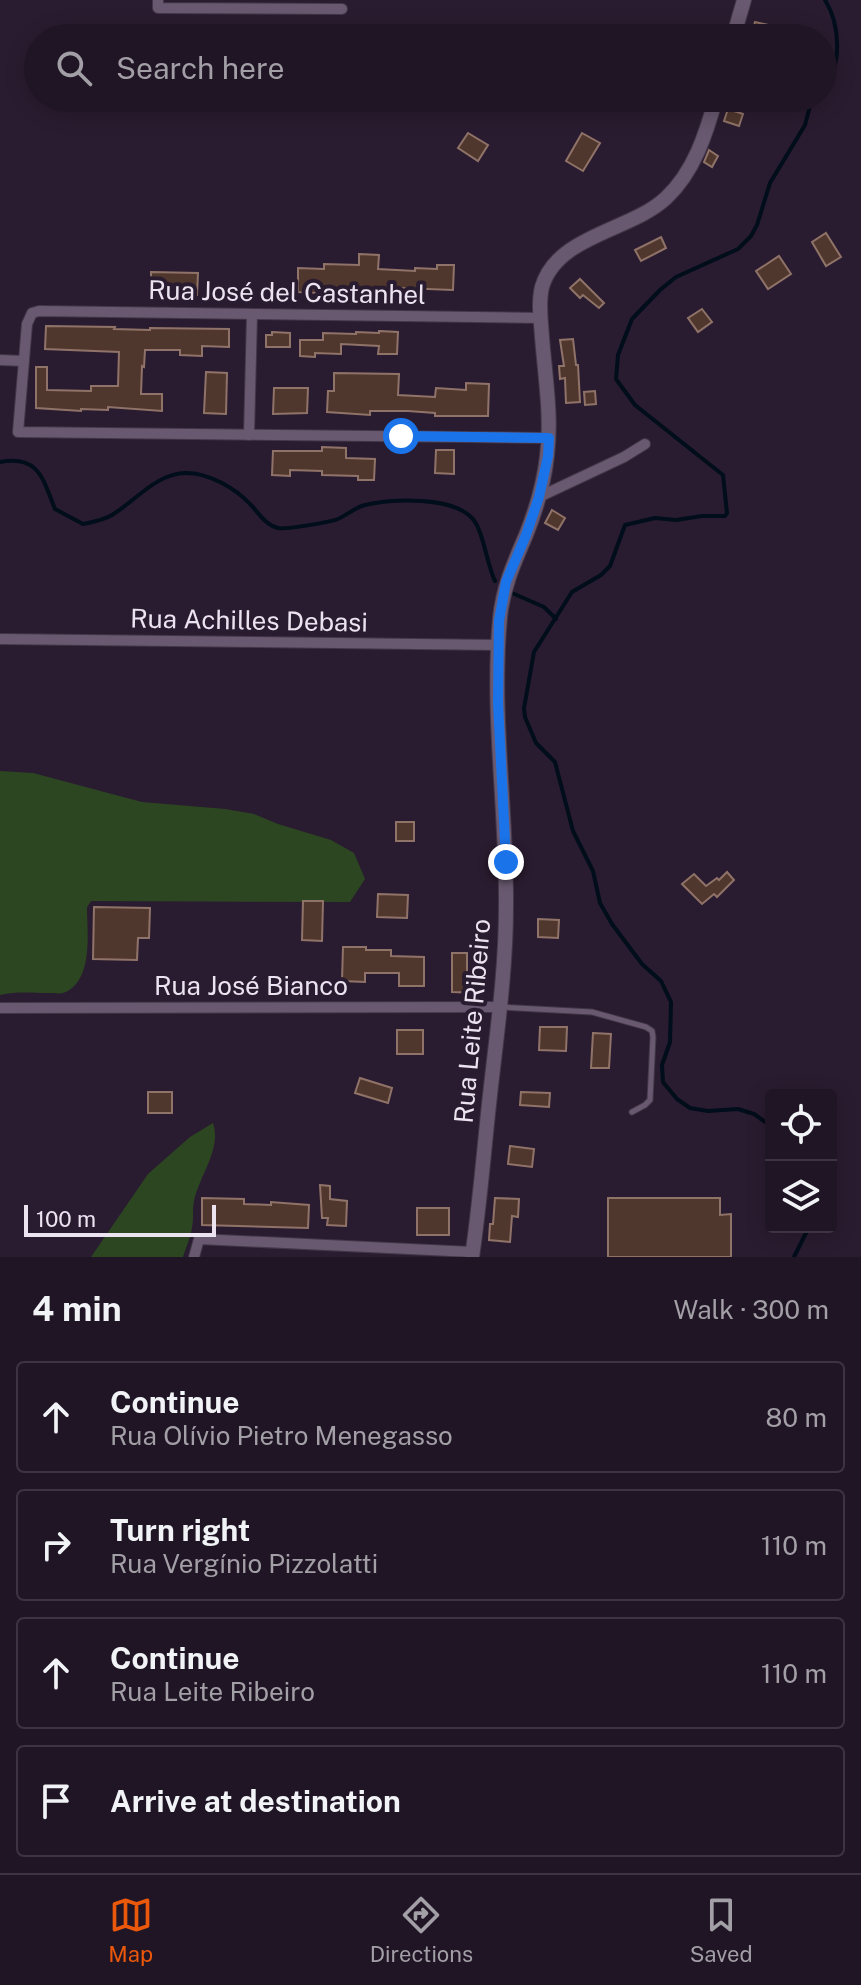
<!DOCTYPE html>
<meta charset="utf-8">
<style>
body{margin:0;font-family:"Public Sans",sans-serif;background:#2d2231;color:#f1f3f6}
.controls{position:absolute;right:24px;bottom:24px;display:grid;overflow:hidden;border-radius:8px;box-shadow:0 4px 20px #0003}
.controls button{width:72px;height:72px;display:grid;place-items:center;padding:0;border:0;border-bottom:2px solid #3d3441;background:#201524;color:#f1f3f6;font:40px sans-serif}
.scale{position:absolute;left:24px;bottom:20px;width:192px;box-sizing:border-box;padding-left:8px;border:4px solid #ece3f1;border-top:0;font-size:22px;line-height:28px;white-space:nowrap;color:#ece3f1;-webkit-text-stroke:6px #2a1c30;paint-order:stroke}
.stop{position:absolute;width:24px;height:24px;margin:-18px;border:6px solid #1a73e8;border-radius:50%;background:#fff}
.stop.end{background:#1a73e8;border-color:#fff;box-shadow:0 2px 8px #0008}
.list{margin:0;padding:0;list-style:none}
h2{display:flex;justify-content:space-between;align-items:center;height:104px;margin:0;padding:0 32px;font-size:34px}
h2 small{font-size:26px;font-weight:400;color:#a29fa6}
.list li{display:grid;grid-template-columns:52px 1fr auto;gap:24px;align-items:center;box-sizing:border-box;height:112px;margin:0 16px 16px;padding:0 16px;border:2px solid #3d3441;border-radius:8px}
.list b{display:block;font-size:30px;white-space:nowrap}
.list p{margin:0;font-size:26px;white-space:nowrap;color:#a29fa6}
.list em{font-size:26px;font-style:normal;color:#a29fa6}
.icon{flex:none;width:44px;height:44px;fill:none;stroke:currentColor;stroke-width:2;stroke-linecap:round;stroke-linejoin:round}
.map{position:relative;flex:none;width:861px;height:1257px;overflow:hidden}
.search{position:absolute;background:#201524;box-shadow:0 4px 20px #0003;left:24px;right:24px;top:24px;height:88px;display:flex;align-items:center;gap:20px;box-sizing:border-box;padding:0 28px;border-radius:44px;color:#a29fa6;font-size:30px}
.sheet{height:616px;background:#201524}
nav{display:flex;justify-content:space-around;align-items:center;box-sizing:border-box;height:112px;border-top:2px solid #3d3441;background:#201524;font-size:22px;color:#a29fa6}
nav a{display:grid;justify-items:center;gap:4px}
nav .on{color:#ea580c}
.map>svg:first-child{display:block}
.green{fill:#2c4621}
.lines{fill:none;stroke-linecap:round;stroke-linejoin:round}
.stream{stroke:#000d1b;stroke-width:4}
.building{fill:#50372d;stroke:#907368;stroke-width:2}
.lane-casing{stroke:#423748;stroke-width:7}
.street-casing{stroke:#423748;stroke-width:12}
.secondary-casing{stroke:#423748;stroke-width:16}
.lane{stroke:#695970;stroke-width:5}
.street{stroke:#695970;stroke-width:10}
.secondary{stroke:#695970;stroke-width:14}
.route{stroke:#1a73e8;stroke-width:10}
.labels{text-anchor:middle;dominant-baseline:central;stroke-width:8;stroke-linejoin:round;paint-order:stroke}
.street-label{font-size:26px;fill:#ece3f1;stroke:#2a1c30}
</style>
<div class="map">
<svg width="861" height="1257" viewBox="0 0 861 1257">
<rect width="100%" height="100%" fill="#2a1c30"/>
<!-- green -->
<g class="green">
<path d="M0,771L33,773L142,802L225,809L254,814L278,824L331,840L354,853L365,879L350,902L91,901L87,907C87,932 94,982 63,993C59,994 55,993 50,993C34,993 16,991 0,995Z"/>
<path d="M213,1123C222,1149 199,1176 194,1201C192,1210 194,1218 192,1227C191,1237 186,1247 183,1257H91L148,1174L190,1137Z"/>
</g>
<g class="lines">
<!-- stream -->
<g class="stream">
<path d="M823,89C843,66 840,24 825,0"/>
<path d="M0,462C39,455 43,479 55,509L83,524C93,522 104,520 112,515C135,501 157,473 186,473C209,473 235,488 250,504C259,513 265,525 278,528C285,530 330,522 338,519C347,515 356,507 365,505C393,499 451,496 472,518C483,529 487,565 495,581"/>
<path d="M512,593L544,607L556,619"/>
<path d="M771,1126L754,1114L738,1109L708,1111L690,1108L677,1099L663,1082L662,1065L670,1042L671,1002L661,981L642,964L612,924L600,903L593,871L573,831L555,762L536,743L525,717L524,708L534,652L572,592L601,575L610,566L625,525L655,518L676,520L702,516H725L727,513L723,475L635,405L616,379L618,355L632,319L660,290L676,277L738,249L751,236L757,225L770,183L805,125L811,102L815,98"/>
<path d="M794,1257L809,1227"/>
</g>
</g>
<!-- building -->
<g class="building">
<path d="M755,22L773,26L770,37L752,33Z"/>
<path d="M728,109L743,114L739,126L724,121Z"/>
<path d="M468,133L488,145L478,161L458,148Z"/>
<path d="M582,133L600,143L583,171L566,161Z"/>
<path d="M709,150L718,156L712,167L704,162Z"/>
<path d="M826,233L841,257L826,266L812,242Z"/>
<path d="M661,237L666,248L641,261L635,250Z"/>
<path d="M359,254L379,255L378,269L415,271V268L437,269V265H454L453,290L401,288V294L319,291V293L298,292V268L324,269V264L359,265Z"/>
<path d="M779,256L791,274L768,289L756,271Z"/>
<path d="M151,272L198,273L197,295L151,293Z"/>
<path d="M580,279L604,303L599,308L583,295L580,298L570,288Z"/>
<path d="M702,309L712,322L698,332L688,318Z"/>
<path d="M46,326L115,327L114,329L150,330V328L229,329V347L202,346V356L180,355V350H145L144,367L142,366L141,394H162V411L108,407V410L81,409V411L36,408V367H47V390L91,391V386H118L119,352L45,349Z"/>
<path d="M379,331L398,332L397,354H378L379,346L341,344V354L315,353V357L300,356V340H323V333L356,334V332L379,333Z"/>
<path d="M272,332L290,333V347H266V335H272Z"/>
<path d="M573,339L576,365H578L580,402L566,403L565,378L560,379L559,366H564L560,340Z"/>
<path d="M206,372L227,373L226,414L204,413Z"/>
<path d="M334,373L399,374L398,395L435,397L436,388L466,390V383L489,384L488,416H435V413L408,411H370V415L327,412L328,391H334Z"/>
<path d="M274,388H308L307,413L273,414Z"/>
<path d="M595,391L596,404L585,405L584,392Z"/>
<path d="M322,447L346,448V458L375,459L374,480H358V476L322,475V471L290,470V476L272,475L273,451H322Z"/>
<path d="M436,450H454V474L435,473Z"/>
<path d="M552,510L565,518L558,530L545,523Z"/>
<rect x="396" y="822" width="18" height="19"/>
<path d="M727,872L734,880L717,897L714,894L702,904L682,884L694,874L706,886L717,878L719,880Z"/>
<path d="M378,894L408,895L407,918L377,917Z"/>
<path d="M303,901H323L322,941L302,940Z"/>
<path d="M94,907L150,908L149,938H138L137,960L93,959Z"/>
<path d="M538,919L559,920L558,938L538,937Z"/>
<path d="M343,947H366V950H391V956L424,957V986H399V973H365V982L342,981Z"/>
<path d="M452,953H467V974H480V993L452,992Z"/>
<path d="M540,1027H567L566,1051L539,1050Z"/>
<rect x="397" y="1030" width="26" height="24"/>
<path d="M593,1033L611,1034L609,1068H591Z"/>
<path d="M360,1078L392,1088L388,1103L355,1093Z"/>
<rect x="148" y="1092" width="24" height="21"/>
<path d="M521,1092L550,1093L549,1107L520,1105Z"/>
<path d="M510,1146L534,1149L532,1167L508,1164Z"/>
<path d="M320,1185L330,1186V1199L347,1201L346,1226L327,1225L328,1218H322Z"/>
<path d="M202,1198L244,1199V1204L271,1205V1202L309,1205L308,1228L202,1225Z"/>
<path d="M495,1198L519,1199L518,1217L512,1216L510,1242L489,1240L490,1224H493Z"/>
<path d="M608,1198H720V1215L731,1214V1257H608Z"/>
<rect x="417" y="1208" width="32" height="27"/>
</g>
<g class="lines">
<!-- lane casing -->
<g class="lane-casing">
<path id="lane" d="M501,1007L592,1012L646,1027L652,1031L653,1037L650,1100L645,1105L632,1112"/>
</g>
<!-- street casing -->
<g class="street-casing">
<g id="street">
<path d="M158,0V8L342,9"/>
<path d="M541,318L39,311L32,313L27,324L18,432L549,438"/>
<path d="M0,360L24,361"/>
<path d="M249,435L252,314"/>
<path d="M539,497L624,457L645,444"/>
<path d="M0,639L498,645"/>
<path d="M1,1008L500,1007"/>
<path d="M194,1257L199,1239L472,1252"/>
</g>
</g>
<!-- secondary casing -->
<g class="secondary-casing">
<g id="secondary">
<path d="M733,38L744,0"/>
<path d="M472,1257C480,1203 484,1149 490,1095C497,1032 506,970 506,907C507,811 491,714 500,618C503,587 514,563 526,535C536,510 544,483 547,456C552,417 545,376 542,337C541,321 538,303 542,287C557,235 631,231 666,198C694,172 706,134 716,98"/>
</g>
</g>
<!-- lane -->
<use href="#lane" class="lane"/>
<!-- street -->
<use href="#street" class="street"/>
<!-- secondary -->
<use href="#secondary" class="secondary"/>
</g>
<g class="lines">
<!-- route -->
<path class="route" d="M401,436L549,438L548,456L539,497L526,535L506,582L499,621L498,703L506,862"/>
</g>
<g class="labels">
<!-- street labels -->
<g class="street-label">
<text transform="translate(287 292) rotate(1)">Rua José del Castanhel</text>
<text transform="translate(249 620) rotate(1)">Rua Achilles Debasi</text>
<text x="251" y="985">Rua José Bianco</text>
<text transform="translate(472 1021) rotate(-85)">Rua Leite Ribeiro</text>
</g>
</g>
</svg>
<div class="controls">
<button><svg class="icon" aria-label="locate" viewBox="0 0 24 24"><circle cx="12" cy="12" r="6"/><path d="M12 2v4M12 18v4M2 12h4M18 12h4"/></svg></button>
<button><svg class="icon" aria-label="layers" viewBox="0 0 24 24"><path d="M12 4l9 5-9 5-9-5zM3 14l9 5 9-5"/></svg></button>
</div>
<div class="scale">100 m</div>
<div class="stop" style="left:401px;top:436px"></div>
<div class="stop end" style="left:506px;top:862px"></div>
<div class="search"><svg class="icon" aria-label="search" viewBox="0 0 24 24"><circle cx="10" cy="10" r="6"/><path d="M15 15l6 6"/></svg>Search here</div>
</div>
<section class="sheet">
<h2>4 min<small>Walk · 300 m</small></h2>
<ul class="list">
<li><svg class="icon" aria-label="ahead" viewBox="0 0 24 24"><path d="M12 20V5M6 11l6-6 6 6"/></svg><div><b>Continue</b><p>Rua Olívio Pietro Menegasso</p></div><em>80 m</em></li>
<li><svg class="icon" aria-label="right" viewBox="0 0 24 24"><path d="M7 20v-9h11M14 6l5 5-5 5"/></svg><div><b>Turn right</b><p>Rua Vergínio Pizzolatti</p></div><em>110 m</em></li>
<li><svg class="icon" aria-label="ahead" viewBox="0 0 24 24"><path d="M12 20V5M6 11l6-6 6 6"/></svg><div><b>Continue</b><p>Rua Leite Ribeiro</p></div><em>110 m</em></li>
<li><svg class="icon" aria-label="arrive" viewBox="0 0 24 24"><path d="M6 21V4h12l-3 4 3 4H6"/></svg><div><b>Arrive at destination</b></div></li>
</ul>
</section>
<nav>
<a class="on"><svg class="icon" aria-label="map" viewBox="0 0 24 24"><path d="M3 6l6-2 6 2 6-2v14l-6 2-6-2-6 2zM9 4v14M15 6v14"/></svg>Map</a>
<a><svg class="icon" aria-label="directions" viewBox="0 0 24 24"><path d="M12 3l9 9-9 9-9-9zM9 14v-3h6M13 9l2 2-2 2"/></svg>Directions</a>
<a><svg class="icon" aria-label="saved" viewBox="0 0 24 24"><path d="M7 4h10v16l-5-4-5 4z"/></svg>Saved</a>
</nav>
